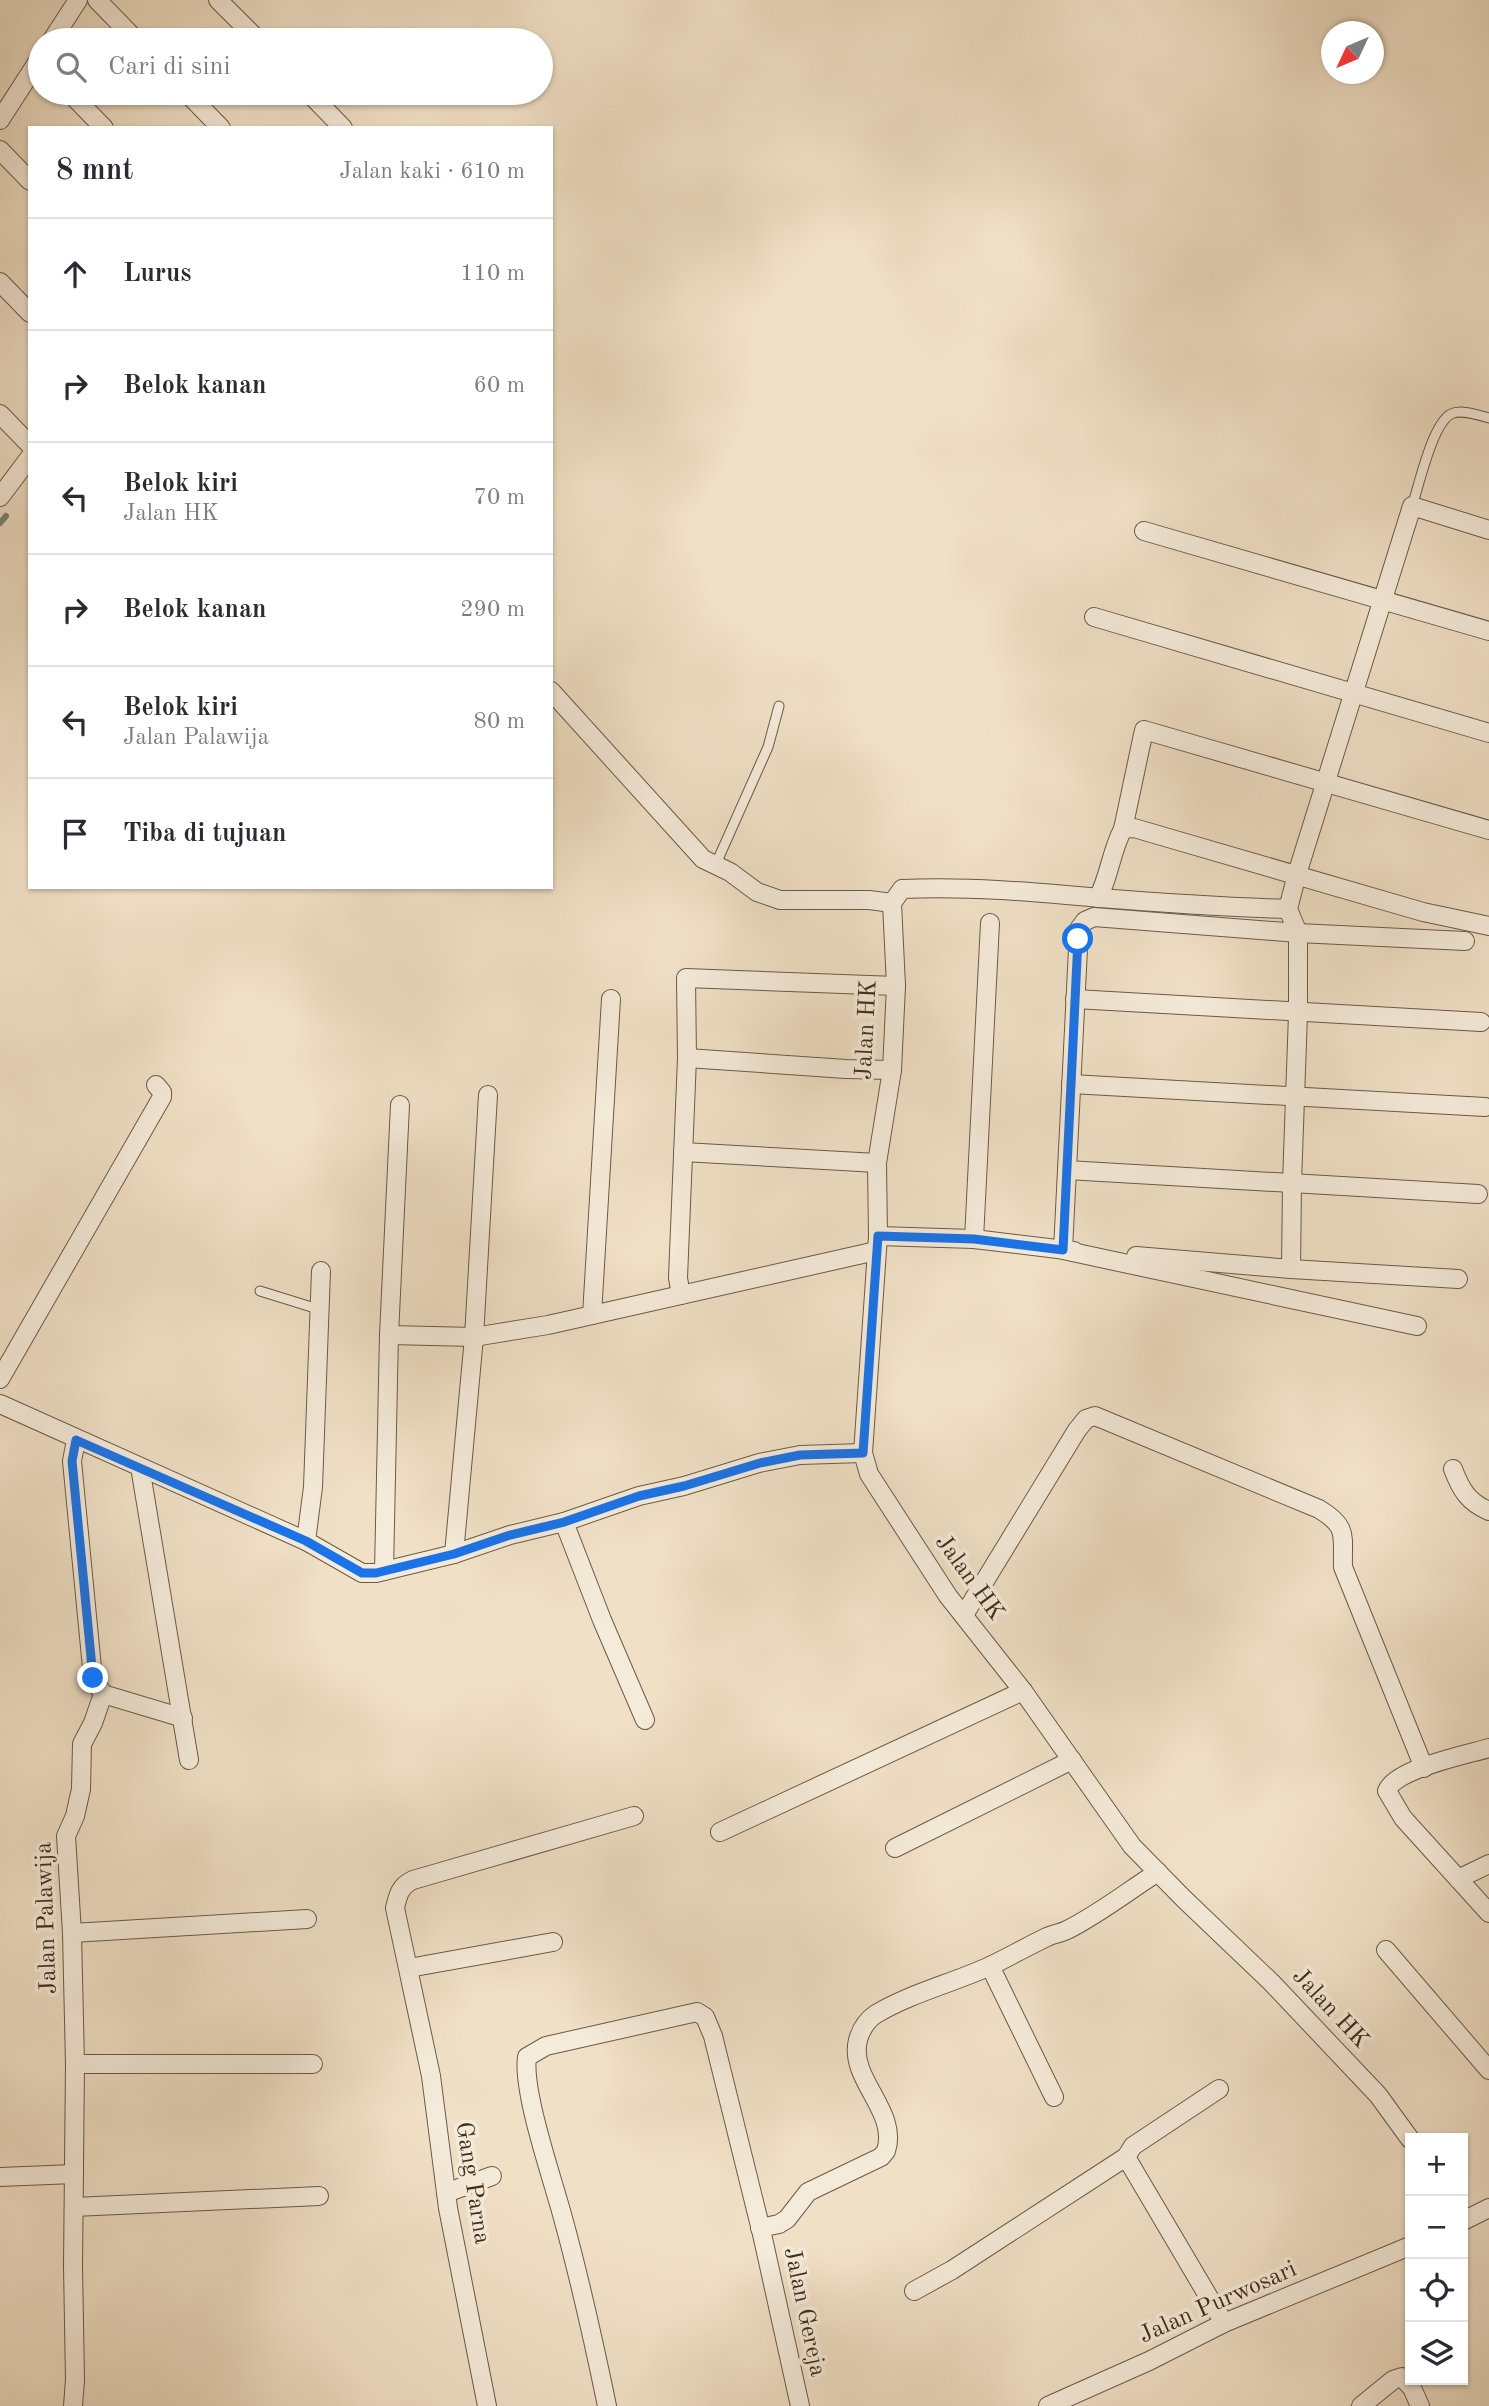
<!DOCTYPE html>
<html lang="id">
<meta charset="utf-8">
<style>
body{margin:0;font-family:"Old Standard TT",serif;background:#f7f7f7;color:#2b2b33}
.controls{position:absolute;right:21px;bottom:21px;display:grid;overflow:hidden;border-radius:0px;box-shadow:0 2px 5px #0004}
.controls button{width:63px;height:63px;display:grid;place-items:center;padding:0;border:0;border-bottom:2px solid #e1e1e2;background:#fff;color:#2b2b33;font:35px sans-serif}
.compass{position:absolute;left:1321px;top:21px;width:63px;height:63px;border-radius:50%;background:#fff;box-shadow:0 2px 5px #0004;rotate:226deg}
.stop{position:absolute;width:21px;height:21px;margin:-16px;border:5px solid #1a73e8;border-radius:50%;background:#fff}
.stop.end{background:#1a73e8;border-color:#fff;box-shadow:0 2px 7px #0008}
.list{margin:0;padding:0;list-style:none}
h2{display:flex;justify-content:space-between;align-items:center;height:91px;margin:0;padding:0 28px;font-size:30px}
h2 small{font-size:23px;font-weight:400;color:#7c7c81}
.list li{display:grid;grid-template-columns:46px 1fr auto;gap:21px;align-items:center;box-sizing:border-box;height:112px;padding:0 28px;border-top:2px solid #e1e1e2}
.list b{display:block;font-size:26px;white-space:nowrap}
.list p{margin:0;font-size:23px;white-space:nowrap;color:#7c7c81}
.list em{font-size:23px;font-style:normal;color:#7c7c81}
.icon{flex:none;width:38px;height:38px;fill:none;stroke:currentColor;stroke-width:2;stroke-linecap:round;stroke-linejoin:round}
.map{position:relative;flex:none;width:1489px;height:2406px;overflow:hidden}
.search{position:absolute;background:#fff;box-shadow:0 2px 5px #0004;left:28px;top:28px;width:525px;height:77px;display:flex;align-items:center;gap:18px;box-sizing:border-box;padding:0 24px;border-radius:38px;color:#7c7c81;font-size:26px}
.panel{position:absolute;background:#fff;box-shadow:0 2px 5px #0004;left:28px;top:126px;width:525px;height:763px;border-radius:0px}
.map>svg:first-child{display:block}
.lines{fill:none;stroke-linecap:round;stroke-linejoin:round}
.stream{stroke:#768476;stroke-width:6}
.service-casing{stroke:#6b5a46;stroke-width:11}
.minor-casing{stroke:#6b5a46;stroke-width:20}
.service{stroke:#f5ebda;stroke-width:9}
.minor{stroke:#f5ebda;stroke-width:18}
.route{stroke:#1a73e8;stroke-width:9}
.labels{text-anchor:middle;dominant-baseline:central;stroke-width:7;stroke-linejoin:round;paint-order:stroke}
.street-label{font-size:24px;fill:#3f2e1b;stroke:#f5ebda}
</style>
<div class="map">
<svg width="1489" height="2406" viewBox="0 0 1489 2406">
<rect width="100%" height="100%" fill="#f0e0c6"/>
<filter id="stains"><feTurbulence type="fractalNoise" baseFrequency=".00286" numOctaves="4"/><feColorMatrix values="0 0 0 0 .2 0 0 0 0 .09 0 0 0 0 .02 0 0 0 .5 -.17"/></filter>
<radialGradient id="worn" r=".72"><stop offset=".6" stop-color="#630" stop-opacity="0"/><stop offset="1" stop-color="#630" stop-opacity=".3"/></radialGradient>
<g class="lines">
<!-- stream -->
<path class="stream" d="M0,523L6,516"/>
<!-- service casing -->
<g class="service-casing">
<g id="service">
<path d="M1412,506C1419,486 1432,424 1451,414C1461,409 1478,415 1489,418"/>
<path d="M715,866L768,747L779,706"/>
<path d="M260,1291L318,1309"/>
</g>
</g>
<!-- minor casing -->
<g class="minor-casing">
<g id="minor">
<path d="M97,0L136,40"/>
<path d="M218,0L258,40"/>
<path d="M52,40L78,0"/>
<path d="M70,93L104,128"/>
<path d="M187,93L221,128"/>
<path d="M309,93L343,128"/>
<path d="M0,120L40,58"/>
<path d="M0,150L30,181"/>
<path d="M0,282L30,313"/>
<path d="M0,414L30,445"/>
<path d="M0,497L30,457"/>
<path d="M1144,531L1489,631"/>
<path d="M1094,617L1489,733"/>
<path d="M551,691L703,859L730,872L757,892L780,900H869L892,903L902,889C968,886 1034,892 1100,898C1163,903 1225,907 1288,909"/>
<path d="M1123,829L1144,730L1489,830"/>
<path d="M1098,898C1110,875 1111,851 1123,829L1134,828L1423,912L1489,926"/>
<path d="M892,903L896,986L892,1070L877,1163L878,1236L863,1453L869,1474L948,1596L1023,1691L1132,1846L1184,1899L1271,1982L1378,2095L1410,2139"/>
<path d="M1075,999L1481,1022"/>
<path d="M687,1058L846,1069L892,1070"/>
<path d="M1071,1084L1485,1107"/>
<path d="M400,1105L389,1335L474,1337L548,1325L876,1251"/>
<path d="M683,1152L877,1163"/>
<path d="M1067,1170L1478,1194"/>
<path d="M878,1236L974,1239L1074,1251"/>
<path d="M974,1239L990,923"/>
<path d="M1136,1256L1291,1269L1458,1279"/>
<path d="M1291,1269L1292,1183L1298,1014V933L1288,909L1297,874L1412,506L1489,530"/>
<path d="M321,1271L313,1487L306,1541L362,1573H376L454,1554L510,1535L564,1522L639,1496L684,1486L759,1463L800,1455L863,1453"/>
<path d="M681,1295L678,1278L687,1058L686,978L896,986"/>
<path d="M592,1315L611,999"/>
<path d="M1417,1326L1063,1250L1079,929L1085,921L1094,917L1298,933L1465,941"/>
<path d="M0,1379L162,1097V1092L156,1085"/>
<path d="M0,1404L306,1541"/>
<path d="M140,1467L189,1760"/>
<path d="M1453,1469C1461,1490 1468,1502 1489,1511"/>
<path d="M564,1522L602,1620L645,1720"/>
<path d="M454,1554L474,1337L488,1095"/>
<path d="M384,1571L389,1335"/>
<path d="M964,1615L1077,1430L1086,1419L1095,1416L1319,1509C1349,1527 1342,1536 1343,1567L1424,1768"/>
<path d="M103,1694L183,1718"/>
<path d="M1489,1748C1465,1755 1395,1769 1387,1791L1403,1818L1489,1913"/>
<path d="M720,1832L1023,1691"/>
<path d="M895,1848L1072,1760"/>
<path d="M1458,1879L1489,1864"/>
<path d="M72,1933L307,1919"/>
<path d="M1386,1950L1489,2070"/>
<path d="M990,1966L1054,2097"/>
<path d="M409,1968L553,1942"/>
<path d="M75,2064H313"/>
<path d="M1126,2157L1224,2323"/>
<path d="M0,2177L74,2174"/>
<path d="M446,2193L492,2176"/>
<path d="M74,2207L319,2196"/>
<path d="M1463,2221L1489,2208"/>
<path d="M760,2228L779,2224L787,2219L808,2192L881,2157L886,2151C899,2111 848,2079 858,2040C861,2029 867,2020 876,2014C911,1993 953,1983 990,1966C1009,1957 1028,1946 1047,1937C1054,1934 1061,1933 1067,1930C1099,1914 1128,1891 1158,1872"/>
<path d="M914,2291L952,2270L1126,2157L1133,2146L1219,2089"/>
<path d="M73,2406L75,2380L73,2266L75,2064L72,1933L66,1836L75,1816L81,1789L82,1744L93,1723L103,1694L93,1678L72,1461L76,1440"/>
<path d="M487,2406L448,2208L431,2076L395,1908C398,1895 400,1886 413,1880L634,1816"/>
<path d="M607,2406C594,2343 580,2280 563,2218C553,2180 522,2092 527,2057L546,2046L697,2012L705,2017L713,2036L762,2234L800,2406"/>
<path d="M1048,2406L1149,2361L1224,2323L1410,2246"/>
<path d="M1361,2406L1393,2380L1402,2377L1412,2388L1420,2406"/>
</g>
</g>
<!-- service -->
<use href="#service" class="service"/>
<!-- minor -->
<use href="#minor" class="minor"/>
</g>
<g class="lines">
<!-- route -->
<path class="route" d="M93,1678L72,1461L76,1440L306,1541L362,1573H376L454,1554L510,1535L564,1522L639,1496L684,1486L760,1463L800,1455L863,1453L878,1236L974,1239L1063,1250L1078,939"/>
</g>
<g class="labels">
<!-- street labels -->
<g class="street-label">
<text transform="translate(867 1030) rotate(-87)">Jalan HK</text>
<text transform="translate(969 1578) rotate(54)">Jalan HK</text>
<text transform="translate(47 1918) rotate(-92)">Jalan Palawija</text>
<text transform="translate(1330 2009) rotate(47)">Jalan HK</text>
<text transform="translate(472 2183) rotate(81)">Gang Parna</text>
<text transform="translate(1218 2303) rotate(-24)">Jalan Purwosari</text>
<text transform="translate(804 2312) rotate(78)">Jalan Gereja</text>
</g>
</g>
<rect width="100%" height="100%" filter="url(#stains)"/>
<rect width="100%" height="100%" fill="url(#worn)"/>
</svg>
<div class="controls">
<button>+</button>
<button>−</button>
<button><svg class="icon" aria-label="locate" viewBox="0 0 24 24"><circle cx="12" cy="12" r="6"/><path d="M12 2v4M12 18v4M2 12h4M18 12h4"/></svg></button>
<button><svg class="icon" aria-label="layers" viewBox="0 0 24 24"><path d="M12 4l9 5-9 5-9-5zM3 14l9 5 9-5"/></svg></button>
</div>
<svg class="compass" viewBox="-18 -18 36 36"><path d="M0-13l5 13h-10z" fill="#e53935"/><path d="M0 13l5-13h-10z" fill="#7c7c81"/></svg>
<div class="stop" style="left:1078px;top:939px"></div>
<div class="stop end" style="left:93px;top:1678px"></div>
<div class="search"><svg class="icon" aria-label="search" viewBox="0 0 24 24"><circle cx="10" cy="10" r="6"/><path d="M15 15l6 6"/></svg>Cari di sini</div>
<section class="panel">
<h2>8 mnt<small>Jalan kaki · 610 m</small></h2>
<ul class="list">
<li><svg class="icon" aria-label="ahead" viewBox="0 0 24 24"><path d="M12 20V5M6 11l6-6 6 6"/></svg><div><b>Lurus</b></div><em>110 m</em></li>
<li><svg class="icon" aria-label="right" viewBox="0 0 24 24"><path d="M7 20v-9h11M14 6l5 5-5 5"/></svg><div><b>Belok kanan</b></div><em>60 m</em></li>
<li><svg class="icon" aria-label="left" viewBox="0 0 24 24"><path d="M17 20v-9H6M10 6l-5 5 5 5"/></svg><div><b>Belok kiri</b><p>Jalan HK</p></div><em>70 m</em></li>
<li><svg class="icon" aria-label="right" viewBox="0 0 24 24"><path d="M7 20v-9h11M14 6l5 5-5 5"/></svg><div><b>Belok kanan</b></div><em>290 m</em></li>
<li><svg class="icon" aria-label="left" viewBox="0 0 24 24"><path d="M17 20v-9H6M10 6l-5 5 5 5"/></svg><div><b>Belok kiri</b><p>Jalan Palawija</p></div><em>80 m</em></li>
<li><svg class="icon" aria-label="arrive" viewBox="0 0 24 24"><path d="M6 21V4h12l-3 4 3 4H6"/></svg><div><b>Tiba di tujuan</b></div></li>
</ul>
</section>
</div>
